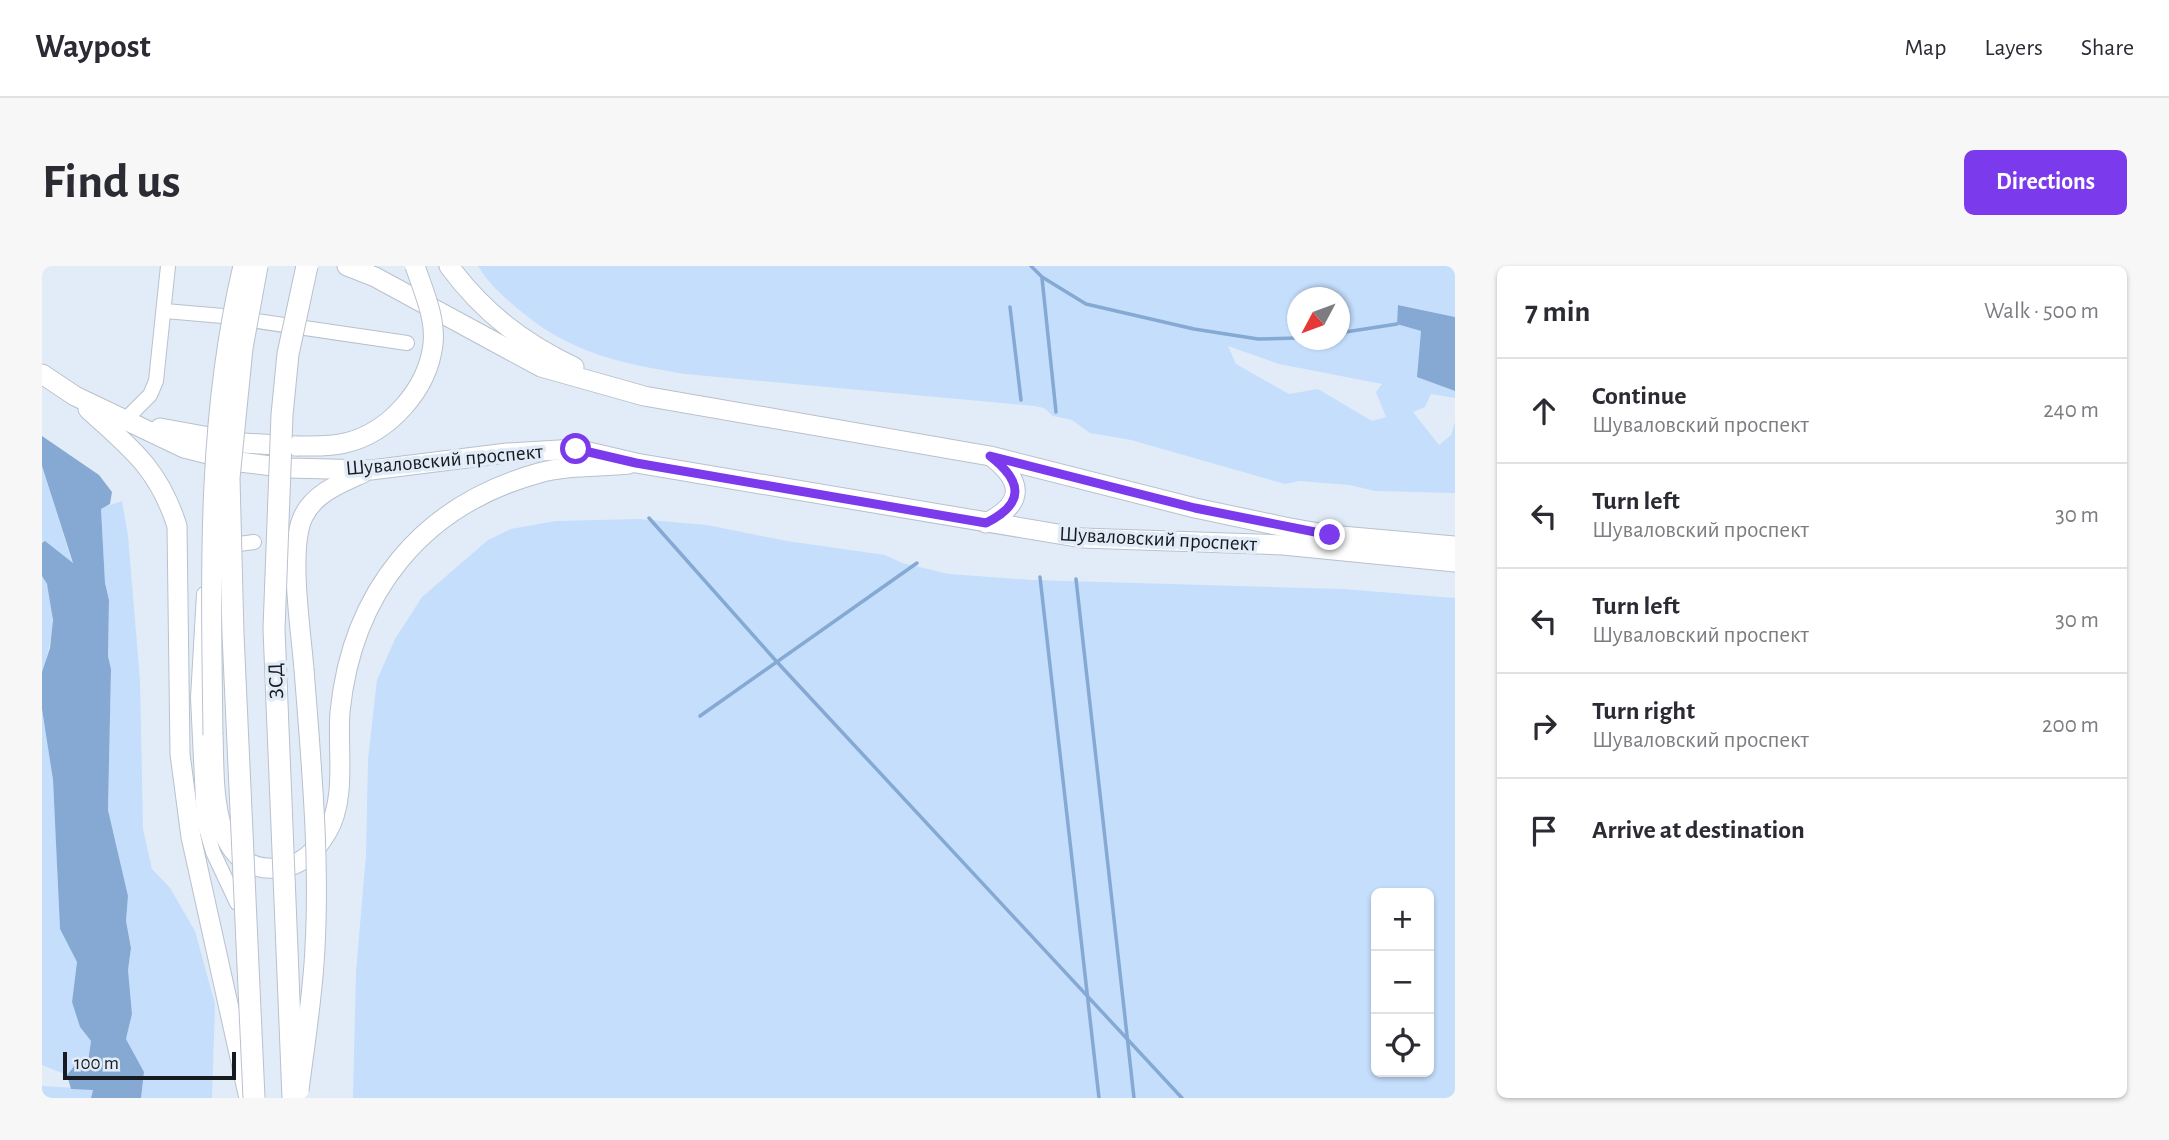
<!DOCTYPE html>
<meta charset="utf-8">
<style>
body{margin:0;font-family:"Alegreya Sans",sans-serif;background:#f7f7f7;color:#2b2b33}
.controls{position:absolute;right:21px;bottom:21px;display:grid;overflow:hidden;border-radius:10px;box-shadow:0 2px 5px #0004}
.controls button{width:63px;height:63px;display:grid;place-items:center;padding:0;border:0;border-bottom:2px solid #e1e1e2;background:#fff;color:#2b2b33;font:35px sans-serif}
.compass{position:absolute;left:1245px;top:21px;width:63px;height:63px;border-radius:50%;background:#fff;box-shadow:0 2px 5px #0004;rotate:229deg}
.scale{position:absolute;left:21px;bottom:18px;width:173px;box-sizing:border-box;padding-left:7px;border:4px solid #171a1e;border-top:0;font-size:19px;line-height:24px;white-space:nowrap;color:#171a1e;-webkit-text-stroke:5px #e2ecf8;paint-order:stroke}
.stop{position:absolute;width:21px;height:21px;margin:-16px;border:5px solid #7c3aed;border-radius:50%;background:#fff}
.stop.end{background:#7c3aed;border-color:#fff;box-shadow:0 2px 7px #0008}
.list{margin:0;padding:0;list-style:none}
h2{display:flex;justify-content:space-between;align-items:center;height:91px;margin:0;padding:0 28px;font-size:30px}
h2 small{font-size:23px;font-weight:400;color:#7c7c81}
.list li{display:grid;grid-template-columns:46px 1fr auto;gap:21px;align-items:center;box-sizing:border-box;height:105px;padding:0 28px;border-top:2px solid #e1e1e2}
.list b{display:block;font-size:26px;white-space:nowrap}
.list p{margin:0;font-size:23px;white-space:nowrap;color:#7c7c81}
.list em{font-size:23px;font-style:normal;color:#7c7c81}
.icon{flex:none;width:38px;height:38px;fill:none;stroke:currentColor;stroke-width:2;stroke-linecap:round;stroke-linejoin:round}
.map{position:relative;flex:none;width:1413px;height:832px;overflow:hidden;border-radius:10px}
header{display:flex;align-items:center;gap:42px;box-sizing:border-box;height:98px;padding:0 35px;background:#fff;border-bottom:2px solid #e1e1e2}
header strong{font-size:33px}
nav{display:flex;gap:38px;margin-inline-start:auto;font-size:24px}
.intro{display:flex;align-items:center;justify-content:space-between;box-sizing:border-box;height:168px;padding:0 42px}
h1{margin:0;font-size:49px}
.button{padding:18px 32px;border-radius:10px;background:#7c3aed;color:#fff;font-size:24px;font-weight:700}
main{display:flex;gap:42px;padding:0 42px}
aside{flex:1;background:#fff;border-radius:10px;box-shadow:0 2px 5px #0004}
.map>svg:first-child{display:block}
.green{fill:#c4defc;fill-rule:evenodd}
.water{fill:#85a9d3}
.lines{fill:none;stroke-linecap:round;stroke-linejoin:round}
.stream{stroke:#85a9d3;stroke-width:3.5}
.minor-casing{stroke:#b8c1cc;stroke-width:16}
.major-casing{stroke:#b8c1cc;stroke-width:21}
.minor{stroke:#fff;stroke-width:14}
.major{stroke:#fff;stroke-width:19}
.major-bridge-casing{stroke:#b8c1cc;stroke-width:21;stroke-linecap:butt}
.highway-bridge-casing{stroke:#b8c1cc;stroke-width:23;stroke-linecap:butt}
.major-bridge{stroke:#fff;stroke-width:19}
.highway-bridge{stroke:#fff;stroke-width:21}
.route{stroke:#7c3aed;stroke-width:9}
.labels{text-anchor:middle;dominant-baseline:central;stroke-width:7;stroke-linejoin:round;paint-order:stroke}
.street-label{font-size:21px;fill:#171a1e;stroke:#e2ecf8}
</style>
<header>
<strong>Waypost</strong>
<nav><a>Map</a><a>Layers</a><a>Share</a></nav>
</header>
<div class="intro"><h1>Find us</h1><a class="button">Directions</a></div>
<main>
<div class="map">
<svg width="1413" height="832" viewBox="0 0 1413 832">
<rect width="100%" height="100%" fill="#e2ecf8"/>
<!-- green -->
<g class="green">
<path d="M436,0H1413V51L1357,39L1355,57L1379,65L1376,111L1413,125V132L1389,128L1383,141L1371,146L1397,179L1409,169L1413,156V227L1333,225L1308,219L1257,215L1243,218L1089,174L1048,167L1030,154L1011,150L1002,142L993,140L643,108C577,97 528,87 476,43C460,29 447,18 436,0ZM1255,32H1297V74H1255ZM1186,80L1237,98L1340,118L1334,126L1344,151L1330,155L1276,123L1247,128L1194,98Z"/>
<path d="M0,200L31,299L3,276L0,277Z"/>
<path d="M80,235L86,270L98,414L101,563L110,603L128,622L153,665L173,738L170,832H99L102,806L84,773L90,748L86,704L89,682L84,655L86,630L66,544L69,403L66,390L67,334L63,317L59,242Z"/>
<path d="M597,253L665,259L745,275L843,289L860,297L907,308L991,314L1301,323L1413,332V832H311L314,706L324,589L326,493L335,414L353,373L380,331L446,274L469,263L513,255ZM1334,627H1387V806H1334Z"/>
<path d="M0,310C18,337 10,377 0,406Z"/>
<path d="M0,443L11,514L18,663L35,696L30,736L38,761L49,775L46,796L33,799L25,809L0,799Z"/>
<path d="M0,820L51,823L49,832H0Z"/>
</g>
<!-- water -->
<g class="water">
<path d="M1356,39L1413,51V125L1375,111L1379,65L1355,58Z"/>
<path d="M0,170L57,209L70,226L68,238L59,243L63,317L67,334L66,390L69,403L66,544L86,630L84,655L89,682L86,704L90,748L84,773L102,806L99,832H49L51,824L29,823L25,809L33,799L46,796L49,775L38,761L30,736L35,696L18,663L11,514L0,443V406L8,382L11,354L5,318L0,310V277L3,275L31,297L0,200Z"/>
</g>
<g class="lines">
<!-- stream -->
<g class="stream">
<path d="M989,0L1000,11L1044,38L1152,63L1216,73L1255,72"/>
<path d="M1000,12L1014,146"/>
<path d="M968,41L979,134"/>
<path d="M1297,67L1355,58"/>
<path d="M607,252L735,396L1140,832"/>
<path d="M998,311L1057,832"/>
<path d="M1034,313L1092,832"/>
<path d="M658,450L875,297"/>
</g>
<!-- minor casing -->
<g class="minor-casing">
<g id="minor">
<path d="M123,45L181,50L365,77"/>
<path d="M83,154L108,129L114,115L126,0"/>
<path d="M185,287L197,278L212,276"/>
<path d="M162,328L156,432L162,555L171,586L195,637"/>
</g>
</g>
<!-- major casing -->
<g class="major-casing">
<g id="major">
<path d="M305,0L333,11L499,101L602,130L948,190L1153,242L1243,261L1288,269L1413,280"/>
<path d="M407,0C441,46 480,76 532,101"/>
<path d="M0,108L33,130L142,182L198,196L246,202L329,204L465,187L534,183L594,197L1040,272L1241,279L1413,296"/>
<path d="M46,143C89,183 116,201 135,260L138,488L149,571L206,828"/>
<path d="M118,162L201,177L255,180"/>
<path d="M944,257C982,238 982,216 950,191"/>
<path d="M262,403C259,366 246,283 261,251C272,227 299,217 321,207"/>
<path d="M171,469C173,514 166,608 236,602C260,600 273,586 285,566C305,533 295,484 298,446C310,326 380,239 497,207C526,199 557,201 587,198"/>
</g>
</g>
<!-- minor -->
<use href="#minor" class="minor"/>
<!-- major -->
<use href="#major" class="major"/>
<!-- major-bridge casing -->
<g class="major-bridge-casing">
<g id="major-bridge">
<path d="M255,180C270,180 288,181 303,177C347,167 386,123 391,78C394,52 381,24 373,0"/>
<path d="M171,469C169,311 164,154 201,0"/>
<path d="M257,824C263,776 271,729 273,681C278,588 269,495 262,403"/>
</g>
</g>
<!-- highway-bridge casing -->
<g class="highway-bridge-casing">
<g id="highway-bridge">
<path d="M212,832L191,368L187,212L200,82L215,0"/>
<path d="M251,832L232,363L240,149L246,88L265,0"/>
</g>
</g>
<!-- major-bridge -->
<use href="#major-bridge" class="major-bridge"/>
<!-- highway-bridge -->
<use href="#highway-bridge" class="highway-bridge"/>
</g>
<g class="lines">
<!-- route -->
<path class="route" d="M534,183L594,197L944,257C984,237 980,215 948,190L1153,242L1288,269"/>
</g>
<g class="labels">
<!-- street labels -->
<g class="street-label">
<text transform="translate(402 194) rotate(-5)">Шуваловский проспект</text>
<text transform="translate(1116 273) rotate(3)">Шуваловский проспект</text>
<text transform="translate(234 415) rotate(-92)">ЗСД</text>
</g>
</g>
</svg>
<div class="controls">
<button>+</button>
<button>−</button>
<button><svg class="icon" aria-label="locate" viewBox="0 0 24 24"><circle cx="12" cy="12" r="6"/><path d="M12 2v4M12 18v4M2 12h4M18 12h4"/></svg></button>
</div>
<svg class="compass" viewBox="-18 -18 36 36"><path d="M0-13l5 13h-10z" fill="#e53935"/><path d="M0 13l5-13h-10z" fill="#7c7c81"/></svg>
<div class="scale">100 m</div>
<div class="stop" style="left:534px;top:183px"></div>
<div class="stop end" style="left:1288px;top:269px"></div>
</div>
<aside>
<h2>7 min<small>Walk · 500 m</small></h2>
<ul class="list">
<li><svg class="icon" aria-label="ahead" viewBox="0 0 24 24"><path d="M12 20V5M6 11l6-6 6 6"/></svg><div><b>Continue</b><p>Шуваловский проспект</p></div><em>240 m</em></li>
<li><svg class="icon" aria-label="left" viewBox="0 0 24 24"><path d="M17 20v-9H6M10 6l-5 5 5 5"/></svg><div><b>Turn left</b><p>Шуваловский проспект</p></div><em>30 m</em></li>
<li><svg class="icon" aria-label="left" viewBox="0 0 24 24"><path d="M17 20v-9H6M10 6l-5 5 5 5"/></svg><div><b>Turn left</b><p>Шуваловский проспект</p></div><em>30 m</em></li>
<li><svg class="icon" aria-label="right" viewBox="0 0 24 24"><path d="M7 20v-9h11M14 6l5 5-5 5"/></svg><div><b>Turn right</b><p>Шуваловский проспект</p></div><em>200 m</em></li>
<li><svg class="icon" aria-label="arrive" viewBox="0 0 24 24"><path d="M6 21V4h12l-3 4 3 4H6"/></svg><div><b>Arrive at destination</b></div></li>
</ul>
</aside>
</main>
